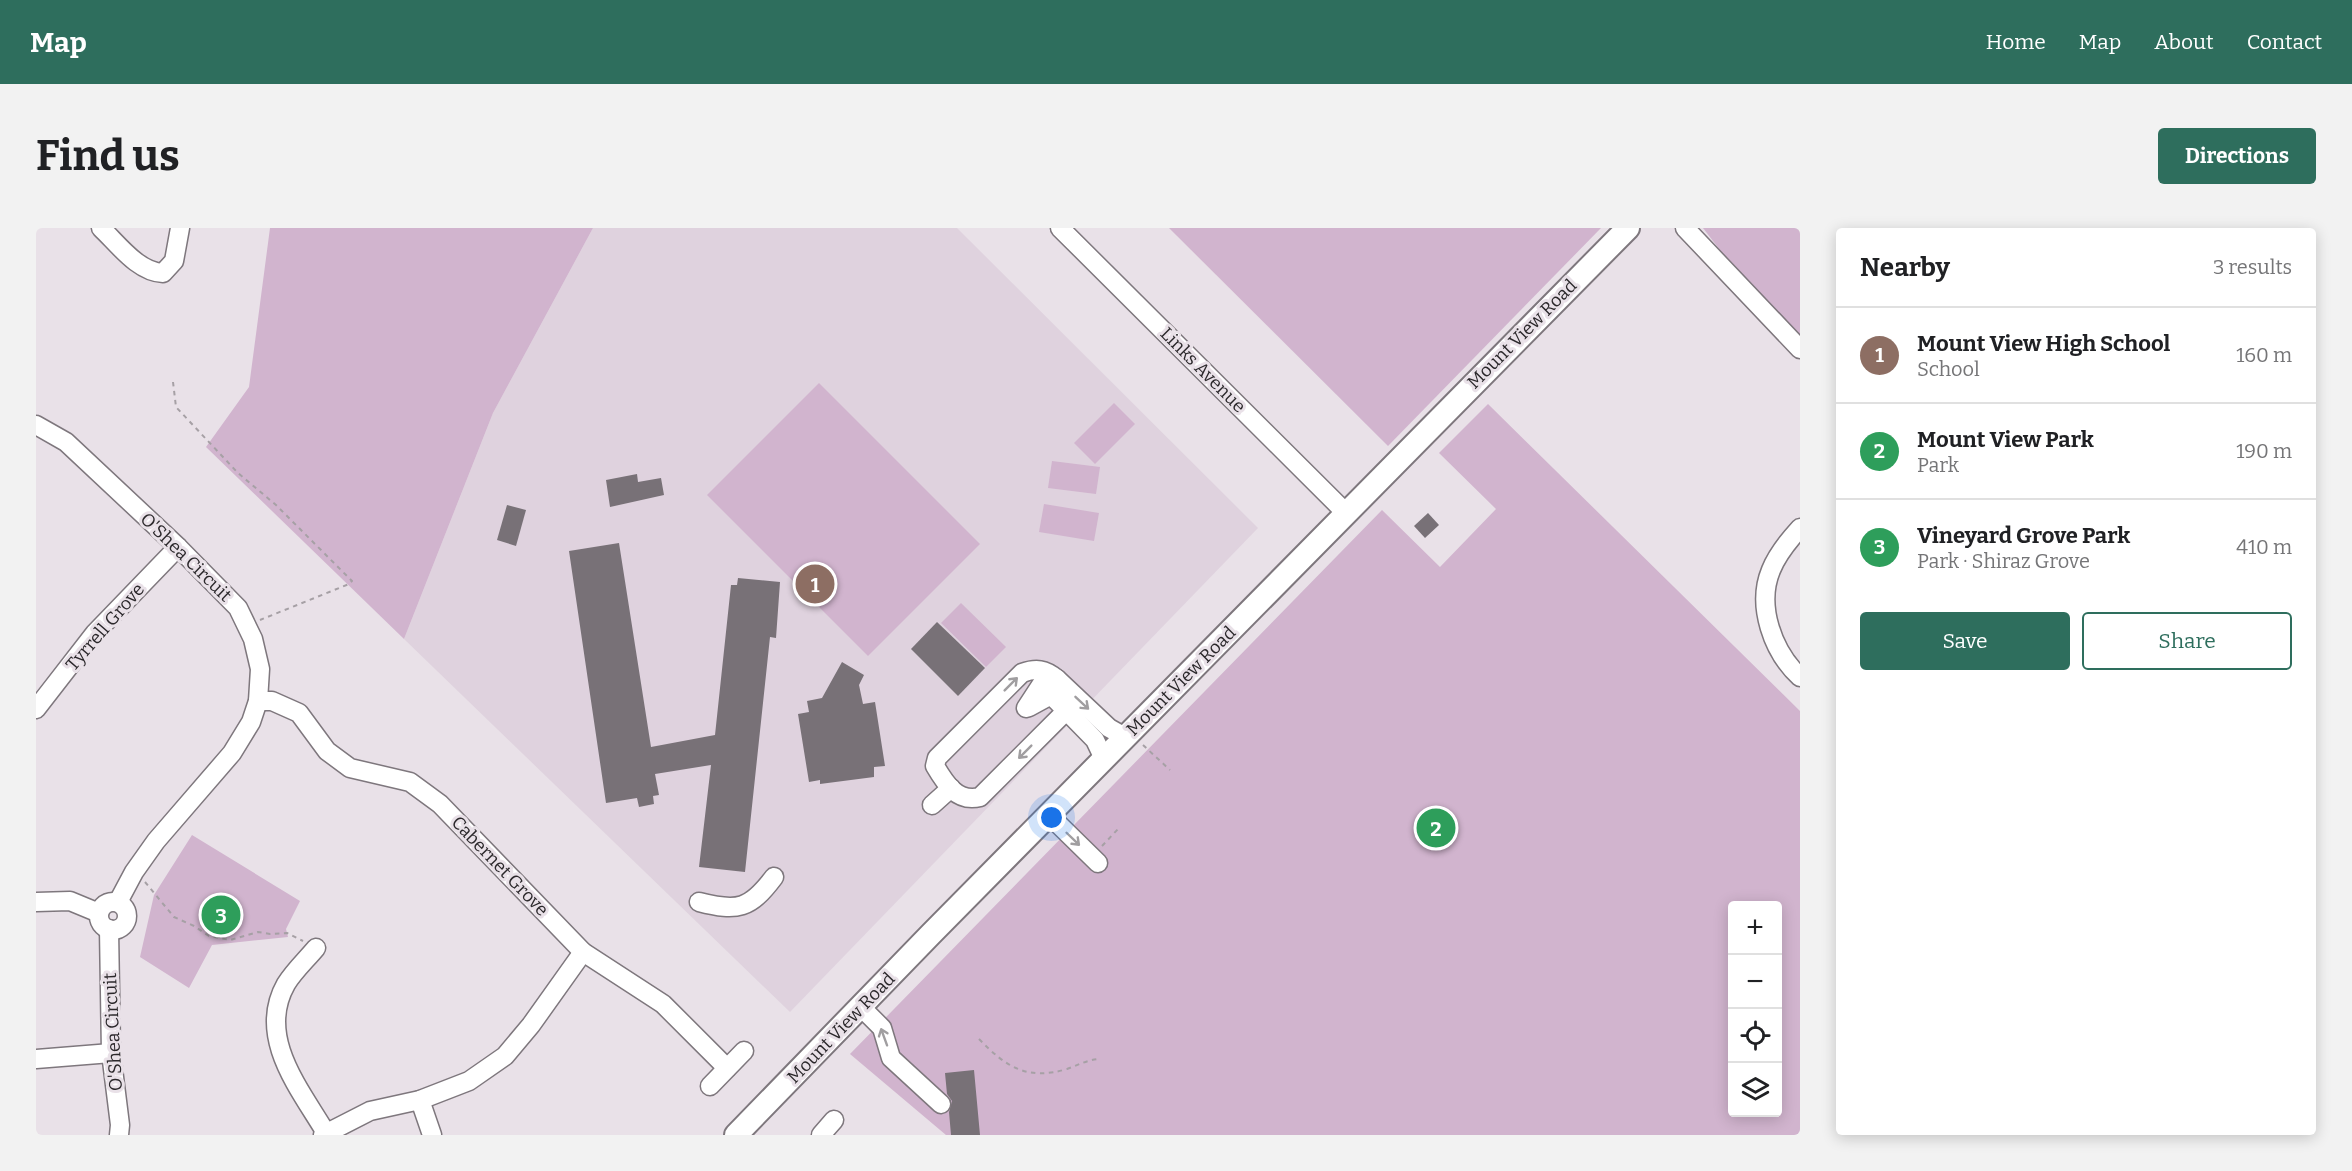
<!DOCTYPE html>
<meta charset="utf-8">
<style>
body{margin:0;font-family:Bitter,serif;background:#f2f2f2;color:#202124}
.controls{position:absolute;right:18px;bottom:18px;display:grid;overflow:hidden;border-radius:6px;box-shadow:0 3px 15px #0003}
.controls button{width:54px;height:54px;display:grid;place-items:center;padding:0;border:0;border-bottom:2px solid #e0e0e0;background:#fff;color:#202124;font:30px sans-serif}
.you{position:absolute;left:1016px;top:590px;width:21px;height:21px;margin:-15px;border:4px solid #fff;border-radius:50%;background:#1a73e8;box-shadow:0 0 0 9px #1a73e833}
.badge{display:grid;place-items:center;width:39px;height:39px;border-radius:50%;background:#2e6e5d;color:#fff;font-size:20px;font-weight:700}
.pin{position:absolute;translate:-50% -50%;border:3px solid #fff;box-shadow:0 2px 6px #0006}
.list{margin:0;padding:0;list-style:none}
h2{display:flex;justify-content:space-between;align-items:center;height:78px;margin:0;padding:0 24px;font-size:26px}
h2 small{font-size:20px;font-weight:400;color:#757577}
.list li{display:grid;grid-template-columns:39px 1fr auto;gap:18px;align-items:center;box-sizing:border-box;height:96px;padding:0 24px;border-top:2px solid #e0e0e0}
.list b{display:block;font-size:22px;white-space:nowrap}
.list p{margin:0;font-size:20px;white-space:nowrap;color:#757577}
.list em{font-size:20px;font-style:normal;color:#757577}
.actions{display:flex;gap:12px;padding:18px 24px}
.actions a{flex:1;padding:14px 0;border:2px solid #2e6e5d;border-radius:6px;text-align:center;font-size:21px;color:#2e6e5d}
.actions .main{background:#2e6e5d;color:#fff}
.icon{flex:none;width:33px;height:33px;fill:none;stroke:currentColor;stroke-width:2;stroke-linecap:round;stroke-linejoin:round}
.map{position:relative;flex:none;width:1764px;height:907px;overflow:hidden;border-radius:6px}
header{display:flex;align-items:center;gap:36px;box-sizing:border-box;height:84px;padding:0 30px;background:#2e6e5d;color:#fff}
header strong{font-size:28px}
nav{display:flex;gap:33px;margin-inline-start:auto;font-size:21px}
.intro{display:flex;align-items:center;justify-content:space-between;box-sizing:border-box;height:144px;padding:0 36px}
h1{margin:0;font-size:42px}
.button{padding:15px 27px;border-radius:6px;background:#2e6e5d;color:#fff;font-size:21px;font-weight:700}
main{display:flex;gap:36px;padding:0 36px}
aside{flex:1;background:#fff;border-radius:6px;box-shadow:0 3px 15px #0003}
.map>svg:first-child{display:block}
.built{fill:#dfd2de}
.green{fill:#d1b4ce;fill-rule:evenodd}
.building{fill:#787177}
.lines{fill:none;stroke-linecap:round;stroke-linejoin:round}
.minor-casing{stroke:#7e777d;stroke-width:21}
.major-casing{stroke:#7e777d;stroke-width:26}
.path{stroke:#a6a0a5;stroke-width:2;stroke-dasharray:4.5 4.5;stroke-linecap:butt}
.minor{stroke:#fff;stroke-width:18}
.major{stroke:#fff;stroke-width:22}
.oneway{stroke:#a09ea0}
.labels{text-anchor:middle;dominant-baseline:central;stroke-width:6;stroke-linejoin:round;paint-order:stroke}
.street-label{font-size:18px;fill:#2b282b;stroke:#e9e1e8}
</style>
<header>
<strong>Map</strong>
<nav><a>Home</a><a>Map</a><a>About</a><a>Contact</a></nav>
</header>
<div class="intro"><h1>Find us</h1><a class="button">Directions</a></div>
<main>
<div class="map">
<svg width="1764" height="907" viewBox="0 0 1764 907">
<rect width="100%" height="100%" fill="#e9e1e8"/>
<!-- built -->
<path class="built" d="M557,0H921L1222,300L754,784L368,411L457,185Z"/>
<!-- green -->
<g class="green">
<path d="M234,0H557L457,185L368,411L170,219L213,159Z"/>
<path d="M1133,0H1565L1352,218Z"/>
<path d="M1667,0H1764V108L1707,52Z"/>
<path d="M783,155L944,316L832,428L671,267Z"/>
<path d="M1078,175L1099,196L1059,236L1038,215Z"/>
<path d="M1452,176L1764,483V907H910L814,826L1346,282L1404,339L1460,281L1403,225ZM1696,678H1742V884H1696Z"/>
<path d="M1016,233L1064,239L1060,266L1012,260Z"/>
<path d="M1008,276L1063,285L1058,313L1003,304Z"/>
<path d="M925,375L970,419L950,439L905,395Z"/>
<path d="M156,607L264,673L250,701L252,709L176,717L153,760L104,729L118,667Z"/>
</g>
<!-- building -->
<g class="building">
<path d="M601,246L602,254L625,250L628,267L574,279L570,252Z"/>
<path d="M471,277L490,282L480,318L461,312Z"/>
<path d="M1392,285L1403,297L1389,310L1378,298Z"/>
<path d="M583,315L615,519L679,507L695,357H701L702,350L744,354L740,410L734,409L709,644L663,639L675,537L619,546L623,567L617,568L618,576L603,579L601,570L570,575L533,323Z"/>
<path d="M901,394L949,440L922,468L875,421Z"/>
<path d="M806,434L828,447L823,457L827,476L839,474L849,538L838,539V549L784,556V552L773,554L762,486L773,484L771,473L786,470Z"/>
<path d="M938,842L944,907H915L913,884L916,873L911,866L909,845Z"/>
</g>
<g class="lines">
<!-- minor casing -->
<g class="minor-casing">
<g id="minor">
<path d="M65,0C82,16 102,44 127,45L138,33L144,0"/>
<path d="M1024,0L1310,285"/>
<path d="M1649,0L1764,121"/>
<path d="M0,197L30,214L142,319L202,380L217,411L224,441L222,473L215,494L196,525L120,613L98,644L82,674"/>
<path d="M1764,300C1753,312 1741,327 1735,342C1720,378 1737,424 1764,449"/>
<path d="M1021,451C1009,441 1000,440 986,445L901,530L899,538C909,555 921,575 944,569L1030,483"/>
<path d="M222,473H236L263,485L291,523L314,540L374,554L404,576L547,724L627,776L691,840"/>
<path d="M993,479L1015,467L1059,512L1068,531"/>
<path d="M990,480L1007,454L1021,451L1073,500L1089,509"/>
<path d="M0,481L59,405L142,319"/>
<path d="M896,577L915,560"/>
<path d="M1013,587L1062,635"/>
<circle cx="77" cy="688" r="14"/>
<path d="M0,674L34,673L63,685"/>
<path d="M663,674C702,684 714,681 738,649"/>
<path d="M73,701L75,825L84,897L83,907"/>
<path d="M280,720C270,732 258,743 250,756C220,809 264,861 290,905"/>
<path d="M825,779L846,800L855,830L905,876"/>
<path d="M0,831L75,825"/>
<path d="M674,858L708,823"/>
<path d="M384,872L396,907"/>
<path d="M287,907L334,883L384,872L433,853L469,828L495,797L547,724"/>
<path d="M785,907L798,892"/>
</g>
</g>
<!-- major casing -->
<g class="major-casing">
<path id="major" d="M700,907L895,706L1592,0"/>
</g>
<!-- path -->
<g class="path">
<path d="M137,154L140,179L202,245L240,277L316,353L313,356L224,392"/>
<path d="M1107,517L1134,542"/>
<path d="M1066,618L1083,600"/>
<path d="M109,654L138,689L158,698L173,708L194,712L222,704L234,706L251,705L267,713"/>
<path d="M183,710L184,701"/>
<path d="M943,811C970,839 991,853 1031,841C1042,837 1051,832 1063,831"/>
</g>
<!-- minor -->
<use href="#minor" class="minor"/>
<!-- major -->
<use href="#major" class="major"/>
</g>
<!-- one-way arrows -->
<defs><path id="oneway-shaft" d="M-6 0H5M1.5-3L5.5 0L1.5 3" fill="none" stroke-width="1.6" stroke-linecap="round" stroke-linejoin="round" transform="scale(1.5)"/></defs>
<g class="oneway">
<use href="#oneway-shaft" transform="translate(975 456) rotate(-45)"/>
<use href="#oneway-shaft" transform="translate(1046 475) rotate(43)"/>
<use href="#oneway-shaft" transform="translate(989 524) rotate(135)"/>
<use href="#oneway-shaft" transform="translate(1037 611) rotate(44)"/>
<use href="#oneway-shaft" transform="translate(848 809) rotate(-110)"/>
</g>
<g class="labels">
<!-- street labels -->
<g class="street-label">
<text transform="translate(1486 106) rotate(-45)">Mount View Road</text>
<text transform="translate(1167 142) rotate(45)">Links Avenue</text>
<text transform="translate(150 329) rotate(44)">O'Shea Circuit</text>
<text transform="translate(69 399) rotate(-49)">Tyrrell Grove</text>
<text transform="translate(1145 453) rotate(-45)">Mount View Road</text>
<text transform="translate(464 638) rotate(46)">Cabernet Grove</text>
<text transform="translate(805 800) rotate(-46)">Mount View Road</text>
<text transform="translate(77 804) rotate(-93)">O'Shea Circuit</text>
</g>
</g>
</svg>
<div class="controls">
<button>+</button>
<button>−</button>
<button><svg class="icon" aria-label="locate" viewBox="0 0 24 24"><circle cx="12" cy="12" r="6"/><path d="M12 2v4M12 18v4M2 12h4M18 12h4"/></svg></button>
<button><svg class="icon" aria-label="layers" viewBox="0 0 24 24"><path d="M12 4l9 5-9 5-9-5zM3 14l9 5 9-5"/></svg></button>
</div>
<div class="you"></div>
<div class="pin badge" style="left:779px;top:356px;background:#8d6e63">1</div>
<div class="pin badge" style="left:1400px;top:600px;background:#2e9e5b">2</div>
<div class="pin badge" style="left:185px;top:687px;background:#2e9e5b">3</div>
</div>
<aside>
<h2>Nearby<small>3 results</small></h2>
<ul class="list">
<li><span class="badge" style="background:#8d6e63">1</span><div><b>Mount View High School</b><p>School</p></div><em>160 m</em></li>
<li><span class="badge" style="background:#2e9e5b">2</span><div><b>Mount View Park</b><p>Park</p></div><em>190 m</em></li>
<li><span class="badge" style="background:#2e9e5b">3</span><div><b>Vineyard Grove Park</b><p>Park · Shiraz Grove</p></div><em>410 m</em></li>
</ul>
<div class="actions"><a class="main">Save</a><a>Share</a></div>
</aside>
</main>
